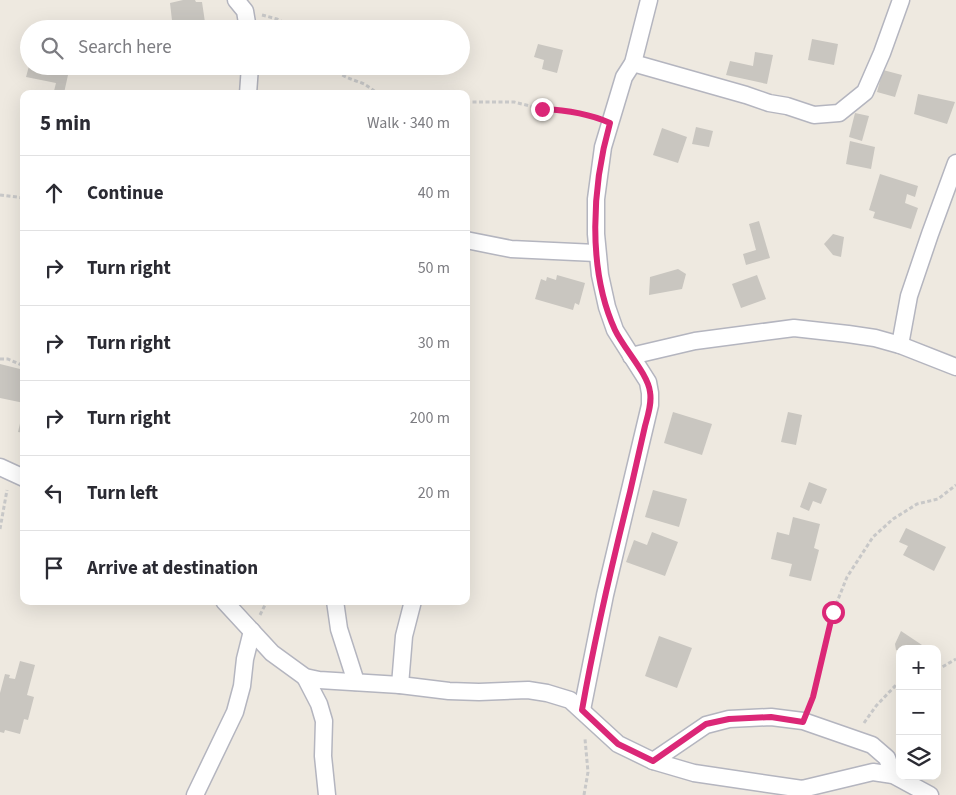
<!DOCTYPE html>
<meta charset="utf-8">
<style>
body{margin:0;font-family:"Source Sans 3",sans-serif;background:#f2f2f3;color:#2b2b33}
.controls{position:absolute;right:15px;bottom:15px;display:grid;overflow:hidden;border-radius:10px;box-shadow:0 5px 20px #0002}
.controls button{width:45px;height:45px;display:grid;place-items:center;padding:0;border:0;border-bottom:1px solid #e1e1e2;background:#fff;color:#2b2b33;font:25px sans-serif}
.stop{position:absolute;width:15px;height:15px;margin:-11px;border:4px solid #db2777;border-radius:50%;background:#fff}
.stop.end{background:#db2777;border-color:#fff;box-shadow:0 1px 5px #0008}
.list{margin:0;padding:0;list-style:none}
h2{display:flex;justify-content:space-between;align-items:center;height:65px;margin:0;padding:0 20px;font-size:21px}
h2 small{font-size:16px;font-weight:400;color:#7c7c81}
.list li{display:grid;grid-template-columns:32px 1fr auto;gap:15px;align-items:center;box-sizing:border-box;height:75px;padding:0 20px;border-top:1px solid #e1e1e2}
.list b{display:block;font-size:19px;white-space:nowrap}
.list em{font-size:16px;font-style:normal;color:#7c7c81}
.icon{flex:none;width:28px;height:28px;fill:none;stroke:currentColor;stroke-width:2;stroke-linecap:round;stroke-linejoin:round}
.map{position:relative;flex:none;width:956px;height:795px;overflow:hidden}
.search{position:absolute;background:#fff;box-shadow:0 5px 20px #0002;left:20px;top:20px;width:450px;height:55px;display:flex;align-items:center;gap:12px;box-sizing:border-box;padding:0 18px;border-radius:28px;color:#7c7c81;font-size:19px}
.panel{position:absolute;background:#fff;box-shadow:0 5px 20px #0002;left:20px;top:90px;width:450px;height:515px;border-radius:10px}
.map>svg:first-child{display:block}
.building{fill:#c9c6c0}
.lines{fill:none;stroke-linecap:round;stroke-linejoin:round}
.street-casing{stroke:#b4b5bf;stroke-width:19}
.path{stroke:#c8c8c8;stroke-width:3;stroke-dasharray:4 2.5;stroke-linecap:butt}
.street{stroke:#fff;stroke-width:16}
.route{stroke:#db2777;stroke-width:6}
</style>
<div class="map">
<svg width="956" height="795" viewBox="0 0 956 795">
<rect width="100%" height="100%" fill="#eee9e0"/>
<!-- building -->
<g class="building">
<path d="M183,0H195L196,2H202L206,29H173L170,3Z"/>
<path d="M812,39L838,44L834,65L808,60Z"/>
<path d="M538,44L563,50L557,73L542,69L544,60L534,57Z"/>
<path d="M755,52L773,55L767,84L726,75L730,61L753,66Z"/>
<path d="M29,66H70L64,93L54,91L56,83L26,77Z"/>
<path d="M883,70L902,75L895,97L877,92Z"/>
<path d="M918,94L955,102L947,124L914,114Z"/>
<path d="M855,113L869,116L862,141L849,137Z"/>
<path d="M696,127L713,131L709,147L692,144Z"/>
<path d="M662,128L687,137L678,163L653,155Z"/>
<path d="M850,141L875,147L871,169L846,164Z"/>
<path d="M880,174L918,186L915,197L907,194L905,203L918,208L911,229L873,218L875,212L869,210Z"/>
<path d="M759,221L770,258L746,265L743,254L756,250L749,224Z"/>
<path d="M833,234L844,237L841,257L833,255L824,244Z"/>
<path d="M678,269L686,274L682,289L649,295L650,277Z"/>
<path d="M557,275L585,283L579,305L575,303L573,310L535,299L541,279L546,281L547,277L556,280Z"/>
<path d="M757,275L766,299L741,308L732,284Z"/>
<path d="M0,364L24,370V403L0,398Z"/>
<path d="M23,411H24V433L18,432Z"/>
<path d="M673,412L712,424L702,455L664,443Z"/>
<path d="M788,412L802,415L796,445L781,442Z"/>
<path d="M809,482L827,489L821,504L813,501L809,511L800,507Z"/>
<path d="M653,490L687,499L679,527L645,517Z"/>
<path d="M793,517L820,524L814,548L819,550L811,581L789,576L792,564L771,559L777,532L789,535Z"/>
<path d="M906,528L946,547L934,571L903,555L908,546L899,542Z"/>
<path d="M652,532L678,542L665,576L626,562L634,540L647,545Z"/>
<path d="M901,631L928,649H900V651L896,650L895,644Z"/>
<path d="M659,636L692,648L677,688L645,676Z"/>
<path d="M20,661L35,665L27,695L34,697L28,720L24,719L20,734L5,730L4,733L0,732V693L5,674L10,675L9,678L15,679Z"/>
</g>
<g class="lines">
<!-- street casing -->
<g class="street-casing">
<g id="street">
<path d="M236,0L245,11L248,29"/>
<path d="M633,63L746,95L769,103L787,106L814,115L839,113L865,92L882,53L901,0"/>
<path d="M248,94L250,66"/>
<path d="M466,240L511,249L596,253"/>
<path d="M900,345L909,296L930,234L956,163"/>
<path d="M631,356L695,341L794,328L848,334L875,338L900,345L956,367"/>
<path d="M0,467L24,478"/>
<path d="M224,601L272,653L305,677L319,680L400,685L449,691L479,692L528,690L547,693L570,700L618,744L653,761L694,773L802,789L873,772L893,775L930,795"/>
<path d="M335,601L339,629L356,682"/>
<path d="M305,677L319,704L324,721L323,756L327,795"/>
<path d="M400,685L404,636L413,601"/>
<path d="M582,710L605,595L650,405V393L648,382L615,330L607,307L600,275L596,234V199L603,147L624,77L633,63L649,0"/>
<path d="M653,761L706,725L729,719L771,717L803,721L872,745L887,758L893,775"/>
<path d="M195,795L235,712L242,686L245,659L252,631"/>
</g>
</g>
<!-- path -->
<g class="path">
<path d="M262,15L277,19L296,29"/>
<path d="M333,66C341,78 353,79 364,84C369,87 374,91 378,94"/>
<path d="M466,102H514L542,109L564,110L594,116"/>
<path d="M0,195L24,198"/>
<path d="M0,359H8L24,366"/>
<path d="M0,529L7,490"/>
<path d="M260,615L267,601"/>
<path d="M937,670L956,659"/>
<path d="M810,705L833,612L847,577L873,537L893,519L917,504L938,499L956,485"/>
<path d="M864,723L876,706L896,685L900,683"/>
<path d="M584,795L588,772L585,739"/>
</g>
<!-- street -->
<use href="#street" class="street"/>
</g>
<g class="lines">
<!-- route -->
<path class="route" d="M542,109C566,110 588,113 610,123C592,186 587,269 615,330C624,349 648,374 650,392C652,403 648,415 645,426C640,448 635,470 630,492C612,564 595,636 582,710L618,744L653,761L706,724L729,719L771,717L803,722L813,697L833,612"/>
</g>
</svg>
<div class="controls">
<button>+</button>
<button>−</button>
<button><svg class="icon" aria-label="layers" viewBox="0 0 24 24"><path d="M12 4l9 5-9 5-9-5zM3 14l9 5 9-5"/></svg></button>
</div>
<div class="stop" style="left:833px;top:612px"></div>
<div class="stop end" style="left:542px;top:109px"></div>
<div class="search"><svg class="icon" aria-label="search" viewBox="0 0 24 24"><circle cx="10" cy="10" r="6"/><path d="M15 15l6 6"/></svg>Search here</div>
<section class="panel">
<h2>5 min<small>Walk · 340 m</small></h2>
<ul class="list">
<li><svg class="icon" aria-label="ahead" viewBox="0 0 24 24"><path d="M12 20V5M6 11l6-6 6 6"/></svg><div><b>Continue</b></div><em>40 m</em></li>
<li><svg class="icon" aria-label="right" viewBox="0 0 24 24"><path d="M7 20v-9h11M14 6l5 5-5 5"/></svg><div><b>Turn right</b></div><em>50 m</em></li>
<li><svg class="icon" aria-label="right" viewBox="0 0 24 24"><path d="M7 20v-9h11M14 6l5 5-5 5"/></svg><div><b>Turn right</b></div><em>30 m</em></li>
<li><svg class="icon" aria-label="right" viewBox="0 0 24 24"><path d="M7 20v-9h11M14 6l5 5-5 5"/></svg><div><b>Turn right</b></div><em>200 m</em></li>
<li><svg class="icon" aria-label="left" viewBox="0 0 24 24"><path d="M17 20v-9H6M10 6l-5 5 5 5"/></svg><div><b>Turn left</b></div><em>20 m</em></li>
<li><svg class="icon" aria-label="arrive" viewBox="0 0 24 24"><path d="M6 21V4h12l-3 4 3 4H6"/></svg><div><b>Arrive at destination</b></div></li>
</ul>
</section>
</div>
